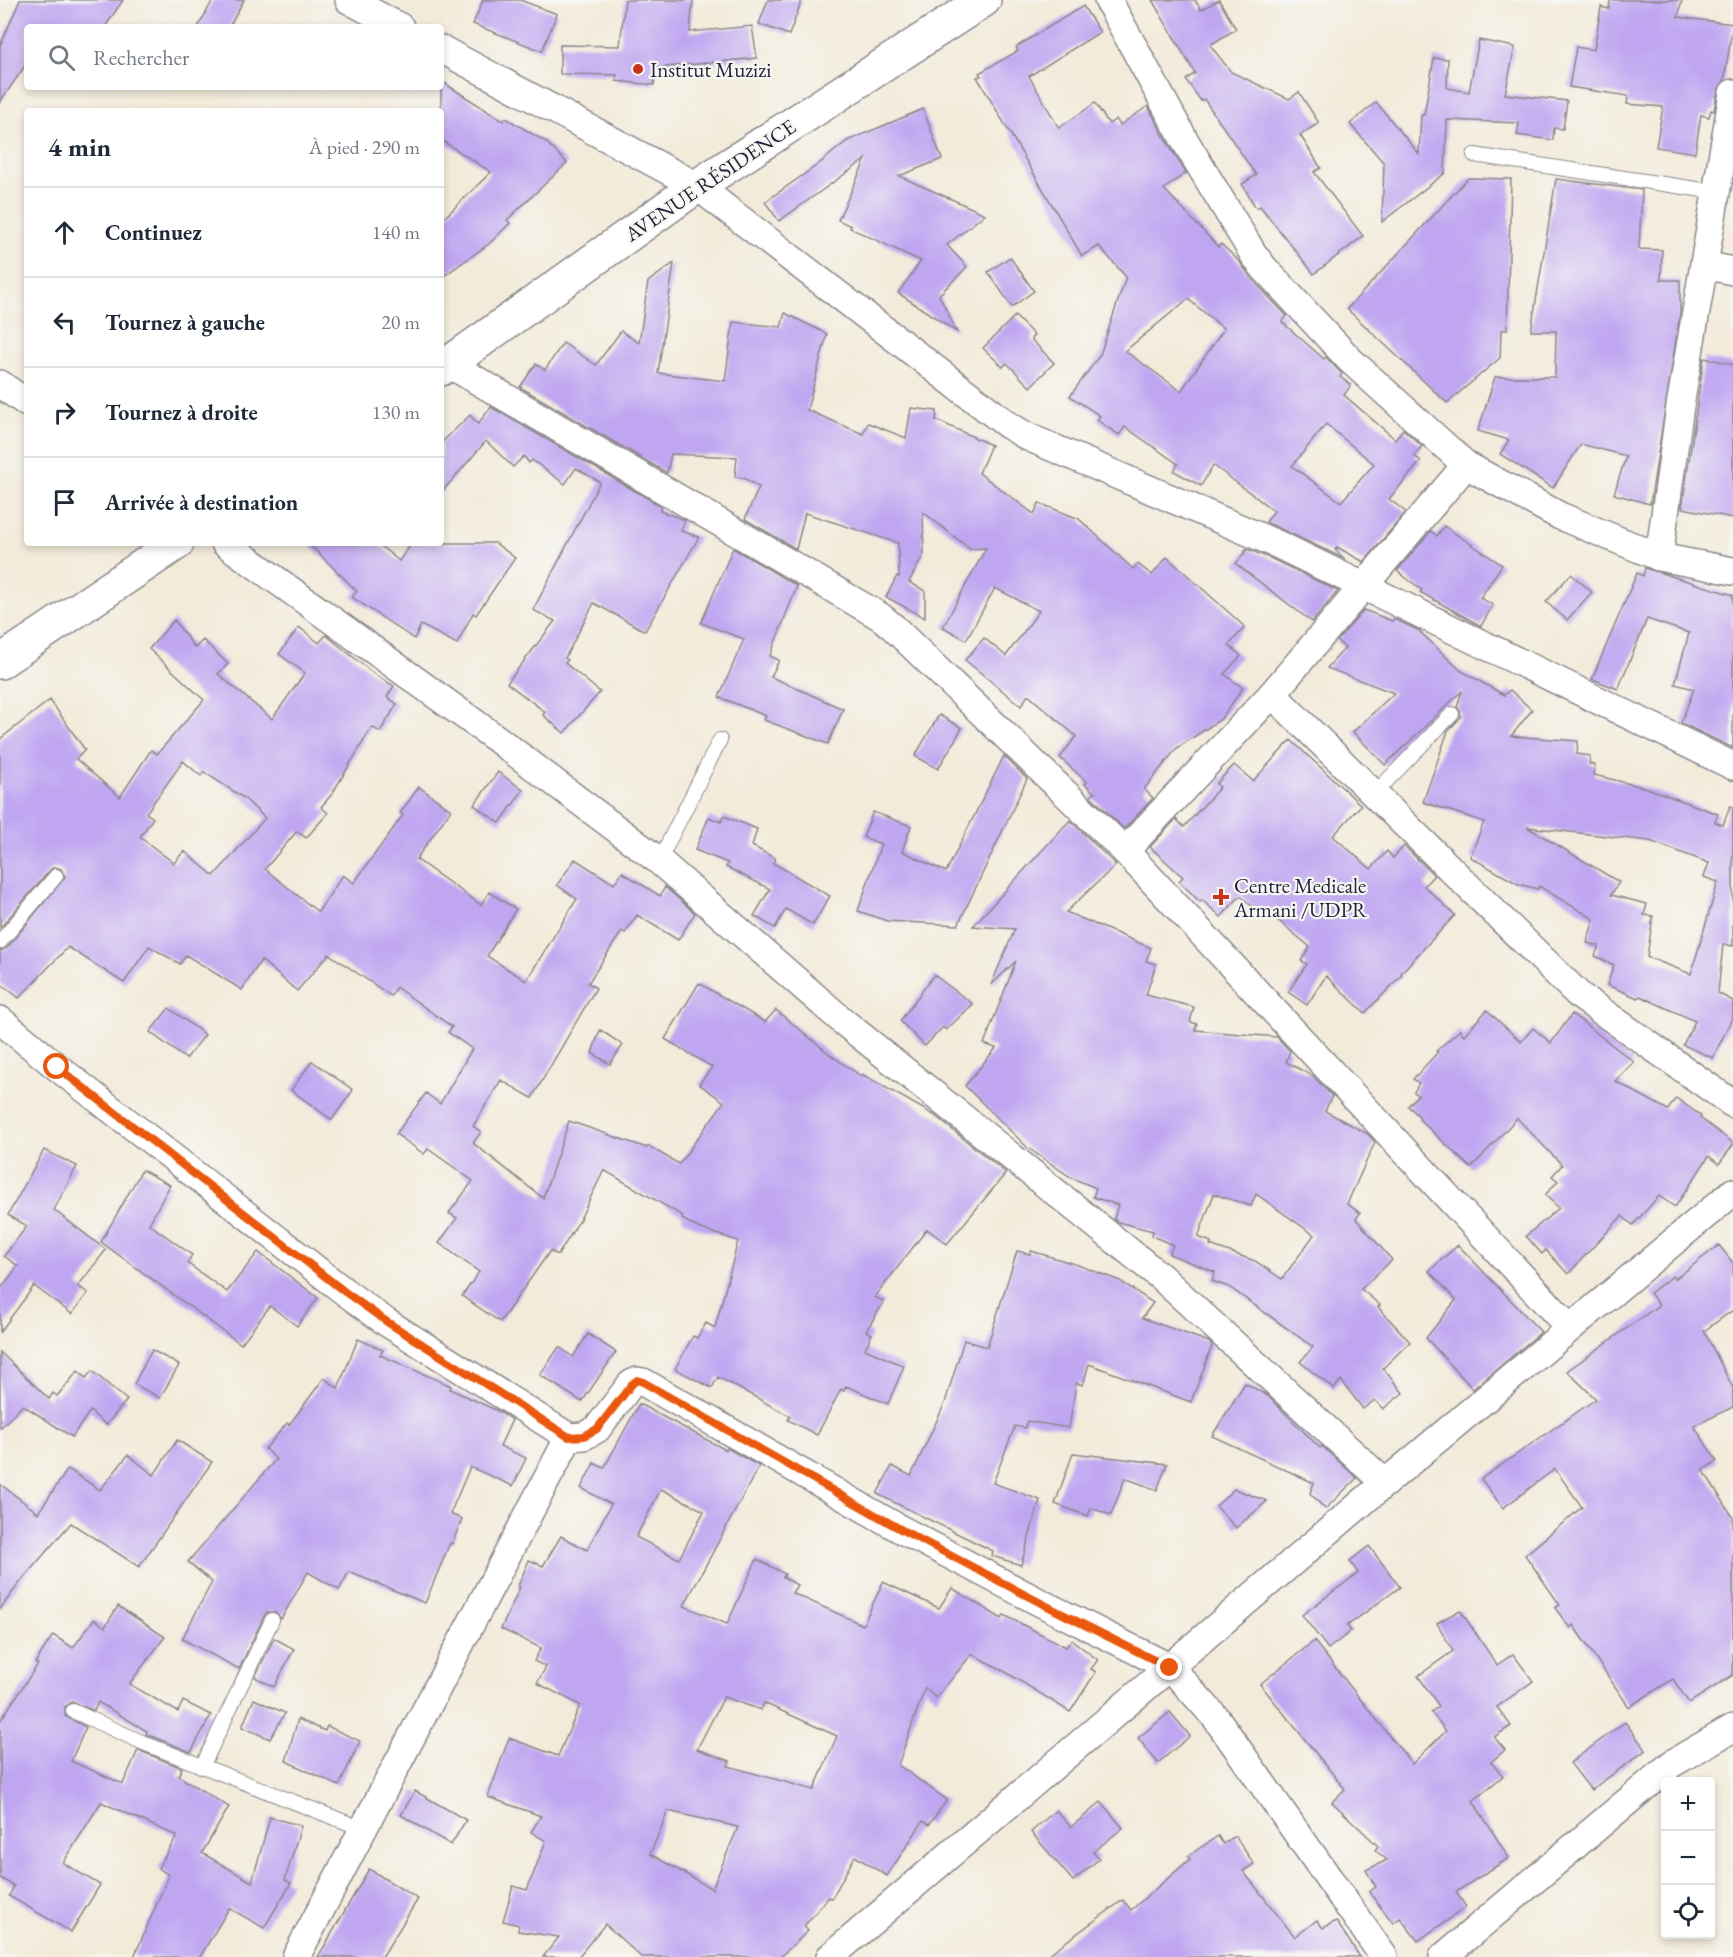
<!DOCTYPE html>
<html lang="fr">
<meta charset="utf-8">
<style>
body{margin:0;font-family:"EB Garamond",serif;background:#f6f6f7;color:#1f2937}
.controls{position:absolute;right:18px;bottom:18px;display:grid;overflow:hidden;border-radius:6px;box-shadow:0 3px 9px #0003}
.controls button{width:54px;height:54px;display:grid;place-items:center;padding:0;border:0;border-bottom:2px solid #e0e1e3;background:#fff;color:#1f2937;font:30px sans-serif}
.stop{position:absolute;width:18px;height:18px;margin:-14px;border:4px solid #ea580c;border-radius:50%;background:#fff}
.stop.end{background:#ea580c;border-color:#fff;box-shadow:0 2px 6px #0008}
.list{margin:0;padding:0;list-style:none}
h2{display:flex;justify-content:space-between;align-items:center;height:78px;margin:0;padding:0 24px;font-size:26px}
h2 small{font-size:20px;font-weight:400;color:#747a83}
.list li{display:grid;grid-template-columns:39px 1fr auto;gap:18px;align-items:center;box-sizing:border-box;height:90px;padding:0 24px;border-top:2px solid #e0e1e3}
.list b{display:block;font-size:22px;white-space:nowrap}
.list em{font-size:20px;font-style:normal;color:#747a83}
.icon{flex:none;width:33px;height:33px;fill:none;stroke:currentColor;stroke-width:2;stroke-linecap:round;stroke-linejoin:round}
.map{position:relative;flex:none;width:1733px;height:1957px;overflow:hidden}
.search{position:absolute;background:#fff;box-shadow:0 3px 9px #0003;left:24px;top:24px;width:420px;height:66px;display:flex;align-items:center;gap:15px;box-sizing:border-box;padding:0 21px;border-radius:6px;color:#747a83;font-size:22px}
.panel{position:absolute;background:#fff;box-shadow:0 3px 9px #0003;left:24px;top:108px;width:420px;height:438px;border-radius:6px}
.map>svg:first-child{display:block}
.building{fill:#c0a6f1;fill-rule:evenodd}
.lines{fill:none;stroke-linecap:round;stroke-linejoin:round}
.service-casing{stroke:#8a868a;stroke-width:16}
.minor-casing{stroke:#8a868a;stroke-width:30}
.secondary-casing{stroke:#8a868a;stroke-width:36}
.service{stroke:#fff;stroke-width:14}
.minor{stroke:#fff;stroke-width:27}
.secondary{stroke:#fff;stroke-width:33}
.route{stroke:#ea580c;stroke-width:8}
.poi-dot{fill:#c8321e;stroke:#f6f6f2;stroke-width:2}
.labels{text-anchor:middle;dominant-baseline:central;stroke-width:4.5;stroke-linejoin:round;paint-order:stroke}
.poi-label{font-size:21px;fill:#22223b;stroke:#f6f6f2;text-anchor:start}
.street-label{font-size:21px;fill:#22223b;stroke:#f6f6f2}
</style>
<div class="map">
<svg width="1733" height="1957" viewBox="0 0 1733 1957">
<rect width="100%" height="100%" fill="#f6f6f2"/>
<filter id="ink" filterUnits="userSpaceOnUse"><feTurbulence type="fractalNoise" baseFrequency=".0167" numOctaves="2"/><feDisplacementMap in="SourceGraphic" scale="12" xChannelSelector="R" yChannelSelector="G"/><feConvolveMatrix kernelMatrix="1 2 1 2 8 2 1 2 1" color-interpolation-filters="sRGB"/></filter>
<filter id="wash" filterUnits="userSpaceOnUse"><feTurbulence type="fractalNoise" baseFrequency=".008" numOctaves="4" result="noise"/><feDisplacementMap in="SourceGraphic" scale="24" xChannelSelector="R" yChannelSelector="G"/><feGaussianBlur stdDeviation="1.35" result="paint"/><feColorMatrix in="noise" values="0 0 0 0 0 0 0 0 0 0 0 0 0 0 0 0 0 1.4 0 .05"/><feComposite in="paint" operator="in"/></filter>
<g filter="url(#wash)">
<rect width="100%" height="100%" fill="#f3ebda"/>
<g id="blocks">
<!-- building -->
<g class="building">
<path d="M20,0H123L105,27H27V63L0,102V46Z"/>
<path d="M213,0H244L229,27H198Z"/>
<path d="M483,0H520L557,14L542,51L473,24Z"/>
<path d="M625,0H693L690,32L752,26L757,58L656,68L654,85L616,81L617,75L560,74V45L620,46Z"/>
<path d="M768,0H802L789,35L759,24Z"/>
<path d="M1152,0H1195L1201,10L1219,0L1236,29L1210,45L1231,72L1289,99L1299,92L1319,123L1300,135L1321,168L1314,172L1363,236L1314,274L1260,206L1256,208L1242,184L1256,175L1204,99L1201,101L1186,80L1195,73Z"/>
<path d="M1610,0H1682L1678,17L1733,24L1724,81L1718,90L1714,111L1711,110L1709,117L1701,115L1695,153L1656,147L1663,107L1627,104L1628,96L1569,87L1576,47L1594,50L1601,7L1609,9Z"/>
<path d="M1083,6L1100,32L1029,76L1059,128L1095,103L1109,124L1116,119L1120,125L1148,106L1165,139L1186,173L1164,189L1218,247L1221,244L1240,262L1252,279L1287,316L1282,322L1324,359L1326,357L1342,374L1340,377L1351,385L1344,395L1395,439L1403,429L1422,446L1414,456L1421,461L1389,499L1406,512L1364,562L1337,547L1335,550L1345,559L1266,522L1274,511L1213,465L1201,486L1174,471L1178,464L1125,427L1119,435L1097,420L1100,416L1070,396L1100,355L1126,277L1099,246L1082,256L977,77L981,76L979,73L1018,51L1016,47ZM1188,299L1224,329L1181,391L1125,351ZM1326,424L1374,464L1341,502L1292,466Z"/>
<path d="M1479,40L1515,47L1505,94L1567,101L1563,129L1554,128L1553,140L1517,135L1519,123L1447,120L1445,173L1382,222L1384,163L1350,124L1376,102L1419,154L1421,115H1424L1434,58L1448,59L1447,88L1469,92Z"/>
<path d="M441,81L503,121L506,118L546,142L567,163L507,220L510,223L490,243L441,278V221L491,172L441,140Z"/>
<path d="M923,109L942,159L899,176L985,214L947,245L967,267L939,295L957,332L898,293L921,261L850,228L851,226L838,220L866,159L779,221L765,202L820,163L847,141Z"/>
<path d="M1468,178L1511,179L1507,330H1501L1500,358L1447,403L1347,309Z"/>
<path d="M1556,179L1642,190L1639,249L1662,250L1661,280H1680V314L1650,504L1614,494L1626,456L1581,444L1553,488L1500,454L1509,440L1478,431L1495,377H1555L1556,331H1531Z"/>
<path d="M1010,257L1034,291L1012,307L988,272Z"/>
<path d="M674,263L658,373L725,381L733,322L781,327L785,313L827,334L807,410L863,434L868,423L906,438L911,408L937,411L936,420L991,445L979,473L1034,514L1039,503L1079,519L1133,569L1138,564L1152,575L1167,557L1245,627L1229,645L1241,656L1224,674L1243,688L1221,719L1177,748L1144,789L1153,798L1124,829L1091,796L1095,793L1085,784L1087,782L1060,758L1076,736L1028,695L1021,706L965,660L984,638L1006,656L1039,611L995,588L966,640L943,627L986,548L970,549L923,512L924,554L909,582L925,591V618L886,597L897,576L899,577L898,543L805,513L796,549L745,519L759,487L744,478L735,477L737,457L671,454L667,473L520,387L536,364L545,370L563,343L596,365L621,331L639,343L648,282Z"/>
<path d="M1015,316L1034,335L1031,339L1054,363L1030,387L1007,363L1003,367L983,348Z"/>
<path d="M1704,358L1733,364V518L1682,508Z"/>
<path d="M491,407L661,506L660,511L685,520L681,531L699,537L645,631L594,603L565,658L568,660L565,663L600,692L564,733L543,715L545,712L507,683L555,621L533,610L600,482L576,468L565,484L532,460L529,463L524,456L513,467L486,441L441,493V443L470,415L478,424Z"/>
<path d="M1444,526L1502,565L1480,598L1493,605L1481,626L1420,592L1422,590L1397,571L1431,531L1437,536Z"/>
<path d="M308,543H377L399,561L412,543H495L515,558L476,615L473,613L457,644L421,625L414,639L352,597L357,591Z"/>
<path d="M733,548L797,586L770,656L779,660L771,677L843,709L828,744L764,720L766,716L719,697L744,639L701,623Z"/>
<path d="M1247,549L1272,559L1338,591L1312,622L1236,564Z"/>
<path d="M1645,568L1733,595V748L1681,723L1694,689L1675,684L1689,633L1647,619L1618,689L1592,679L1637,573L1643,576Z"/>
<path d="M1571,574L1592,592L1567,620L1546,602Z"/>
<path d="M1364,610L1392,621L1394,619L1418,630L1460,670L1504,695L1510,690L1532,710L1511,736L1578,741L1577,754L1590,756L1589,764L1595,765L1594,775L1647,788L1718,814L1715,822L1723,825L1730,806L1733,807V946L1723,944L1718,993L1733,1001V1016L1713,1058L1683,1045L1695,1021L1640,996L1638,998L1607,985L1614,965L1595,956L1599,946L1587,943L1594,919L1539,886L1538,889L1518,884L1470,857L1484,822L1423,802L1448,731L1461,717L1460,711L1457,707L1462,691L1385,765L1353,732L1394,693L1327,668L1345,648L1337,641ZM1527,827L1650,841L1709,863L1704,877L1718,882L1691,974L1647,957L1653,916L1644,915L1647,904L1611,895L1619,882Z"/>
<path d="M174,620L195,648L203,640L228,664L218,674L272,719L305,673L279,654L299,627L319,643L326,635L374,674L394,686L387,697L397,704L380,732L372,727L332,794L321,807L328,813L306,838L297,831L265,869L318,912L343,875L354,883L403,815L400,813L419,787L451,810L416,859L481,905L489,892L516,909L487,956L526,981L577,899L557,885L575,859L614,884L622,872L660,896L665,887L695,913L678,940L637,915L625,933L622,931L588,983L596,988L532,1098L501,1080L473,1126L481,1132L473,1143L543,1198L569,1121L647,1148L648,1146L679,1164L724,1102L699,1084L712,1067L665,1039L699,983L765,1022L776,1010L832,1056L861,1076L862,1074L934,1115L1006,1173L947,1244L927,1229L875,1297L884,1302L866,1331L872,1334L865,1349L904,1366L888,1404L846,1386L844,1391L841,1389L817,1435L788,1420L790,1416L718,1377L712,1388L675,1369L693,1336L697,1338L706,1323L715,1328L738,1241L698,1228L682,1219L683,1216L604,1170L578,1223L558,1255L550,1251L500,1322L462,1296L479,1272L439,1243L457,1218L449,1213L473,1181L428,1149L424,1154L396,1134L426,1093L440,1104L472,1049L448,1032L452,1027L396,987L391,996L329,954L297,991L261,960L242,990L186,955L180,964L149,946L124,983L68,947L19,998L0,983V951L7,948L65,877L61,869L54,867L50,870L0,928V739L50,700L85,750L76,759L120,797L151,750L157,754L204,700L149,649ZM183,761L201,776L204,772L244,798L265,818L214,876L184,851L174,863L140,837L153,818L146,813Z"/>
<path d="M939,715L962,728L938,769L915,756Z"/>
<path d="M1291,740L1361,805L1333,836L1371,869L1387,851L1393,858L1404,846L1434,875L1424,886L1455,915L1401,973L1402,975L1365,1013L1326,976L1307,1005L1288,992L1307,964L1301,961L1310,947L1268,912L1264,916L1240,896L1221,917L1202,900L1200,902L1179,881L1183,877L1150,847L1176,819L1184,827L1220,787L1216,784L1234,765L1253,781Z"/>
<path d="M1004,756L1027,779L958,925L887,921L858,911L881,844L863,837L873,812L911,826L902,851L946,872Z"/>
<path d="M498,772L523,790L500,823L474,805Z"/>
<path d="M724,816L757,829L752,846L775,858L773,863L830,896L813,925L786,909L775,928L754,916L770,889L726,867L728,863L695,850L709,817L721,822Z"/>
<path d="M1070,820L1116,865L1066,912L1151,948L1146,961L1156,964L1146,995L1194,1007L1190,1022L1197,1024L1195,1030L1277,1037L1290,1051L1286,1062L1313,1076L1332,1096L1325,1111L1368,1134L1375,1142L1347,1204L1360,1213L1356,1219L1392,1260L1361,1289L1380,1305L1378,1307L1410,1342L1383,1368L1403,1393L1383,1409L1375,1400L1363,1409L1341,1380L1334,1389L1300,1362L1313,1347L1229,1287L1212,1281L1215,1272L1169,1254L1173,1245L1152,1236L1153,1231L1118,1222L1114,1219L1118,1205L1093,1197L1096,1188L1072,1178L1028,1148L965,1086L996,1048L984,1044L1016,961L991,985L1015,929L973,926ZM1214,1194L1251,1206L1256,1194L1314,1235L1282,1279L1255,1261L1210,1245L1211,1242L1198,1237Z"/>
<path d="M934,975L973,1004L946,1030L943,1027L925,1046L900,1021Z"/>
<path d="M169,1008L205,1035L186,1059L150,1032Z"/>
<path d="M1487,1010L1521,1042L1533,1028L1551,1043L1572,1014L1634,1062L1615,1081L1668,1110L1676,1098L1701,1116L1700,1118L1733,1143V1145L1719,1164L1709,1156L1675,1207L1659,1196L1633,1225L1622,1216L1568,1274L1546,1250L1542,1254L1526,1236L1559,1208L1545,1195L1558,1181L1552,1176L1562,1165L1517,1118L1471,1168L1419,1119L1420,1117L1408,1106L1418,1095L1414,1092L1419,1083L1413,1079L1438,1052L1436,1051L1460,1030L1464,1035Z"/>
<path d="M600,1030L623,1045L610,1064L592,1053Z"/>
<path d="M312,1061L353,1090L332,1120L291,1090Z"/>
<path d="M44,1150L77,1166L54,1210L106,1250L78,1286L88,1293L72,1314L34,1286L0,1332V1290L18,1266L4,1256L27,1226L8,1215Z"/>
<path d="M142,1170L170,1185L149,1224L192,1255L187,1263L227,1292L258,1252L318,1298L297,1326L270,1306L241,1344L101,1242Z"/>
<path d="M1458,1245L1541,1332L1473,1389L1426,1338L1456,1300L1429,1271Z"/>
<path d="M1719,1245L1733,1263V1310L1704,1331L1733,1388V1407L1694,1426L1717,1461L1703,1470L1733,1517V1675L1689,1703L1673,1679L1629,1707L1573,1625L1570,1628L1555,1608L1560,1605L1525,1555L1582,1507L1555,1469L1503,1508L1481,1479L1596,1399L1567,1371L1659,1305L1650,1293L1673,1276L1675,1279Z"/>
<path d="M1017,1251L1030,1254L1031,1251L1075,1264L1120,1281L1153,1303L1142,1318L1209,1342L1212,1346L1191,1402L1089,1364L1083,1385L1076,1383L1069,1428L1027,1421L1025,1428L1015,1426L993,1483L1040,1500L1021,1565L992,1556L993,1551L877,1494L892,1466L911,1476L945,1403L964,1340L987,1347Z"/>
<path d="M588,1334L616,1352L582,1402L540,1375L559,1347L573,1357Z"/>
<path d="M358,1339L383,1350L380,1355L451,1386L450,1389L498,1411L512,1420L500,1446L526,1458L513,1486L470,1467L450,1514L462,1519L452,1544L450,1543L425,1603L349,1572L339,1590L308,1572L281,1619L275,1612H267L264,1616L239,1669L182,1639L212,1582L188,1562L276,1459L265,1449L287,1423L289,1425L324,1378L338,1388Z"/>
<path d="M152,1350L179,1365L160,1398L134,1384Z"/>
<path d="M0,1352L49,1399L53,1393L57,1396L78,1371L86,1378L92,1371L127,1400L106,1425L90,1411L72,1437L23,1405L0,1428Z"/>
<path d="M1245,1383L1268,1396L1320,1448L1322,1446L1357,1478L1325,1509L1310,1493L1314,1483L1212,1436Z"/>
<path d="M639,1404L726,1450L727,1448L759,1466L684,1606L727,1624L757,1559L785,1574L783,1577L797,1585L792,1593L863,1625L883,1582L939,1608L952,1588L1002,1619L1004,1615L1066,1647L1072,1640L1098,1660L1091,1669L1096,1672L1070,1712L1004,1671L972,1654L936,1698L925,1688L898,1765L947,1800L929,1825L923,1821L887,1876L855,1856L832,1898L829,1897L804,1926L808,1931L780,1957H641L605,1924L578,1957H543L559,1937L518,1931L519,1925L503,1921L513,1886L527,1890L546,1841L531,1832L541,1816L488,1797L509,1738L558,1756L580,1705L537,1683L546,1667L534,1661L541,1648L501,1629L520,1587L518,1586L529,1560L543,1566L561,1536L587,1550L611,1504L581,1488L594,1463L604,1468ZM661,1489L704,1511L679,1559L636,1537ZM724,1697L761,1710L764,1703L837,1736L814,1790L728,1766L730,1761L697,1749ZM668,1811L738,1827L712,1889L650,1854Z"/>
<path d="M177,1440L212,1462L139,1567L71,1523L21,1581L0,1609V1484L38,1513L68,1469L100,1490L128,1455L154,1475Z"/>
<path d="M1073,1453L1090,1455L1167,1464L1157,1490L1125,1478L1111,1515L1091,1508L1088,1516L1055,1504Z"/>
<path d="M1234,1489L1267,1501L1236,1528L1216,1506Z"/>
<path d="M1369,1546L1400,1587L1347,1626L1351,1631L1328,1649L1302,1615L1358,1573L1350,1561Z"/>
<path d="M118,1606L165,1637L129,1684L178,1712L183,1701L211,1715L191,1752L146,1734L147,1731L98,1702L94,1711L72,1702L65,1707V1716L86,1727L71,1761L123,1784L138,1750L182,1768L178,1776L229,1807L202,1853L252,1882L270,1817L301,1826L285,1880L291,1883L264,1928L229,1908L200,1957H134L169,1875L158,1868L177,1836L101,1802L63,1863L100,1885L71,1932L9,1896L14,1886L0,1878V1721L38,1664L35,1663L53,1635L73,1648L94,1619L105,1627Z"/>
<path d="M1460,1610L1497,1665L1513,1654L1533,1681L1497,1707L1511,1726L1494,1737L1505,1750L1491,1762L1503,1776L1473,1801L1509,1858L1456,1892L1466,1907L1418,1941L1400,1918L1393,1923L1369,1892L1376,1887L1366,1870L1387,1860L1375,1850L1378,1846L1332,1802L1345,1789L1260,1684L1314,1641L1412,1764L1446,1731L1431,1712L1439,1706L1418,1676L1453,1651L1437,1623Z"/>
<path d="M274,1638L294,1649L274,1687L255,1677Z"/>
<path d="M254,1699L285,1713L270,1739L242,1727Z"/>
<path d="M1170,1712L1190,1736L1158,1763L1138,1738Z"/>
<path d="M298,1719L325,1731L327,1726L360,1741L339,1786L286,1761Z"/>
<path d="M1625,1722L1646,1750L1591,1790L1570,1763Z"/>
<path d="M415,1791L466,1820L451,1845L401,1815Z"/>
<path d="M1101,1802L1123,1828L1093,1852L1099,1859L1073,1881L1031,1832L1056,1810L1071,1827Z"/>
<path d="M1218,1836L1223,1844L1235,1836L1254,1864L1243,1871L1295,1937L1317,1920L1323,1928L1336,1921L1360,1957H1045L1123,1900L1131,1910L1190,1859L1188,1856Z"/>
<path d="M369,1869L418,1899L382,1957H318Z"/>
</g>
</g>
</g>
<g filter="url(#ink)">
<use href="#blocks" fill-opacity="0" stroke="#8a868a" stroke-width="1.5"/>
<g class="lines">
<!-- service casing -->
<g class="service-casing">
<g id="service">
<path d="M1474,155L1716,192"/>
<path d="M1374,794L1452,714"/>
<path d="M659,861L720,740"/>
<path d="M0,942L56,876"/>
<path d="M73,1711L146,1744L363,1829"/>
<path d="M202,1767L272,1620"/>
</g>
</g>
<!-- minor casing -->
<g class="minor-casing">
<g id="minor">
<path d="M349,0L400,27"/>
<path d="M1108,0L1185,141L1254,255L1264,268L1350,360L1466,465L1560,516L1659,557L1733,571"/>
<path d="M441,49L697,186L1008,425L1028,437L1279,545L1733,766"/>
<path d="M1704,265L1733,271"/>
<path d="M449,364L881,617L893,627L1125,851L1569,1327"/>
<path d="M0,384L27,403"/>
<path d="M225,543L497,739L659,861L845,1023L1161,1277L1385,1483"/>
<path d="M1659,557L1680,406L1733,93"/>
<path d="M1272,694L1580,996L1733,1104"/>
<path d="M1125,851L1272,694L1466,465"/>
<path d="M0,1020L57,1067L345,1292L386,1322L569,1437L584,1436L597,1429L631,1384L637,1381L643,1382L902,1530L1039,1602L1171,1668L1216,1718L1384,1957"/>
<path d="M296,1957L569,1437"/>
<path d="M830,1957L1385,1483L1733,1192"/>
<path d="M1443,1957L1673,1763L1733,1728"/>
</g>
</g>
<!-- secondary casing -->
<g class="secondary-casing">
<g id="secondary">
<path d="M441,369L697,186L984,0"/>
<path d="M0,662L177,543"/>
</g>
</g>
<!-- service -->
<use href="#service" class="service"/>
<!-- minor -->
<use href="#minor" class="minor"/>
<!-- secondary -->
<use href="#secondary" class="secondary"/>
</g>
</g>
<g class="lines" filter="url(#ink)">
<!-- route -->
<path class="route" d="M57,1067L345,1292L387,1322L569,1437L584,1436L597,1429L632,1384L637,1380L643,1382L902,1530L1039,1602L1170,1668"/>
</g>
<!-- markers -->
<g class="poi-dot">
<circle cx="638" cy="69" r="6"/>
<path d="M1218 888h6v6h6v6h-6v6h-6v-6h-6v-6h6z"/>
</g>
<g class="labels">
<!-- poi labels -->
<g class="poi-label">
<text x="650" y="69">Institut Muzizi</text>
<text x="1234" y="885">Centre Medicale<tspan x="1234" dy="24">Armani /UDPR</tspan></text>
</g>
<!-- street labels -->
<g class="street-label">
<text transform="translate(710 180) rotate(-34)">AVENUE RÉSIDENCE</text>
</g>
</g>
</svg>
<div class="controls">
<button>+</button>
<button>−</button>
<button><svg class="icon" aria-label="locate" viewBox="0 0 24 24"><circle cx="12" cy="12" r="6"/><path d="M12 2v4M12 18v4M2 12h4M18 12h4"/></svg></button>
</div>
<div class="stop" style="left:57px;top:1067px"></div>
<div class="stop end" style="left:1170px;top:1668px"></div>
<div class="search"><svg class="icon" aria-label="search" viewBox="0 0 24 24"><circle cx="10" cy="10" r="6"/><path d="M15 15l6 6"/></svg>Rechercher</div>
<section class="panel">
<h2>4 min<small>À pied · 290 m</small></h2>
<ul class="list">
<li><svg class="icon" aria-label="ahead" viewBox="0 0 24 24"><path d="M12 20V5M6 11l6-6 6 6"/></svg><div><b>Continuez</b></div><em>140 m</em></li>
<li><svg class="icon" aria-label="left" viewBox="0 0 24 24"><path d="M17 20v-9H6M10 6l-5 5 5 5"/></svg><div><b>Tournez à gauche</b></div><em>20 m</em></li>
<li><svg class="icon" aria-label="right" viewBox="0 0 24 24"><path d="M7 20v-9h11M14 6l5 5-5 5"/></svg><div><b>Tournez à droite</b></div><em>130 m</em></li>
<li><svg class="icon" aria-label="arrive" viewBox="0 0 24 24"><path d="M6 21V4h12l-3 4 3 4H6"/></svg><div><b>Arrivée à destination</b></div></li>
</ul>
</section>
</div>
